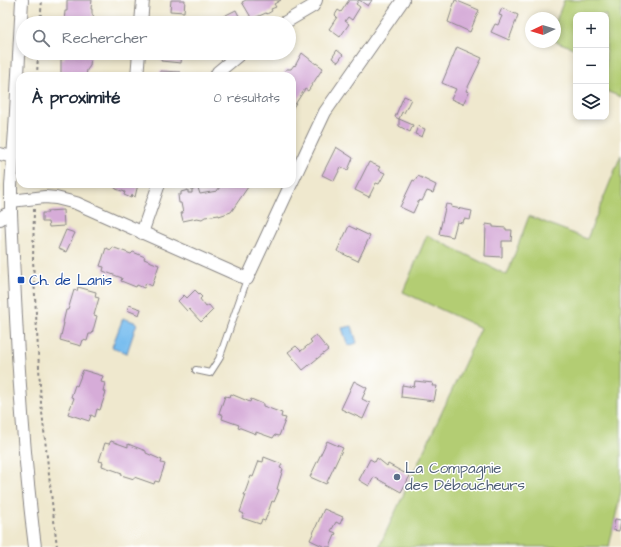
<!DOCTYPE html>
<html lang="fr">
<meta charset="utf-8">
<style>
body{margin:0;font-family:"Architects Daughter",sans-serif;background:#f2f2f3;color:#1f2937}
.controls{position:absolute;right:12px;top:12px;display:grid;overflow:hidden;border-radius:8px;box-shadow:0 2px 6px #0003}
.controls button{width:36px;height:36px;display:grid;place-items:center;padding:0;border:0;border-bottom:1px solid #e0e1e3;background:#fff;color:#1f2937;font:20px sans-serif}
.compass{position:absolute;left:525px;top:12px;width:36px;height:36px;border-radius:50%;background:#fff;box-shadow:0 2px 6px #0003;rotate:266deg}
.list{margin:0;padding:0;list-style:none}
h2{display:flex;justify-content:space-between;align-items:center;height:52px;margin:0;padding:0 16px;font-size:17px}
h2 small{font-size:13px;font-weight:400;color:#747a83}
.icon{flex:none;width:22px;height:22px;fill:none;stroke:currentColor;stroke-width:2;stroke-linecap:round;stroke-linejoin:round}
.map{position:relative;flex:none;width:621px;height:547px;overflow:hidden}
.search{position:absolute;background:#fff;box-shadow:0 2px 6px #0003;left:16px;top:16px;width:280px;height:44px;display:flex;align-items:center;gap:10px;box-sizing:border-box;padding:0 14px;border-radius:22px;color:#747a83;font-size:15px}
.panel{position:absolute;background:#fff;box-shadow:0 2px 6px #0003;left:16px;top:72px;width:280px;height:116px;border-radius:12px}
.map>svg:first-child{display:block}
.green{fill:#b3cd73;stroke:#6a7857}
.water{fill:#78bdef;stroke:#4d7095}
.building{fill:#d6acd8}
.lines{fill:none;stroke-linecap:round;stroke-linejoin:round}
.lane-casing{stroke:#888584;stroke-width:8}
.street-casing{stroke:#888584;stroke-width:14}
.path{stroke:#888584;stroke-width:2;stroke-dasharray:3 3;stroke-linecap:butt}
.lane{stroke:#fff;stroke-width:6}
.street{stroke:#fff;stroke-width:12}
.transit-dot{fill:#1a4fb4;stroke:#fff;stroke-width:1.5}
.service-dot{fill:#5c6f8a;stroke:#fff;stroke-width:1.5}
.labels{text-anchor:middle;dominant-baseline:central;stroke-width:3;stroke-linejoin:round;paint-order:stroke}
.transit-label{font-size:15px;fill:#164399;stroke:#fff;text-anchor:start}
.service-label{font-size:15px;fill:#4e5e75;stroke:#fff;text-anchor:start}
</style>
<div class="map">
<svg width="621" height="547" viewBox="0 0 621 547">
<rect width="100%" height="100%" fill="#fff"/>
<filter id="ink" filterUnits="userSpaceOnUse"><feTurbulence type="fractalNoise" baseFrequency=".025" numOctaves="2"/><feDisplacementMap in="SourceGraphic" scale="8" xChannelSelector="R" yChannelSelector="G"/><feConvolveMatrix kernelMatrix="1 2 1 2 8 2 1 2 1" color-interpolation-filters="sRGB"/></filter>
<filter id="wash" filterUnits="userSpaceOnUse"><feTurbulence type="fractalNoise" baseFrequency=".012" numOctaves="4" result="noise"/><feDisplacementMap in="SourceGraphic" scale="16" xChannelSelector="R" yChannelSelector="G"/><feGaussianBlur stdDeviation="0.9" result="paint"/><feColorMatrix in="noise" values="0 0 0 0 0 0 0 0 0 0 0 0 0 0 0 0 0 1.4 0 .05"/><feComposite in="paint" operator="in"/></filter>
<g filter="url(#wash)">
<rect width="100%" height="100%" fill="#efe8ce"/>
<!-- green -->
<g class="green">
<path d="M564,0H621V97L606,91V15H576V49L555,41V24Z"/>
<path d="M621,155V491L609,547H379L481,328L403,292L427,235L507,275L529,216L587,239Z"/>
</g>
<!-- water -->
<g class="water">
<path d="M123,318L137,323L127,353L112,347Z"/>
<path d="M352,326L357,343L348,346L342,328Z"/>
</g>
<g id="blocks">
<!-- building -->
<g class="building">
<path d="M67,0H92L91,9H92V14L94,18V23H64L65,11H67Z"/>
<path d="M171,0H185L184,12L170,11Z"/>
<path d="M246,0H281L274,4L276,7L271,9L272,11L267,14L266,13L252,19L242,2Z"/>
<path d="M349,0H372L368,6L359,0L356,4L360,7L352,20L348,17L345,21L349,24L340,37L329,29L337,17L335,15L338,10L341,12Z"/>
<path d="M455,0L479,10L470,32L448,22Z"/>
<path d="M502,8L518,15L509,40L491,32L495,24L498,25L502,16L499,15Z"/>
<path d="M236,10L242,22L240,23H222L225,21L222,17Z"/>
<path d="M457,47L482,58L466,91L469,92L463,104L451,99L456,89L442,83Z"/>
<path d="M337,50L343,55L338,62L332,58Z"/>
<path d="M65,53H88V54L91,55L90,66L87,70L86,76H61V59H64Z"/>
<path d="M162,53H182L181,63L161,61Z"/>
<path d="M302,53L316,64V63L323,68L308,91L305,89L292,109V76H282L286,69H291L294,65L295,66Z"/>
<path d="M160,71L180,72V76H160Z"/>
<path d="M404,96L411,99L404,113L402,112L399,119L395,117Z"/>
<path d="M399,119L413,125L410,132L399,126Z"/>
<path d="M418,126L425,129L422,137L415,134Z"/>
<path d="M336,147L353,158L348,170L341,167L334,181L322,175Z"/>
<path d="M369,162L380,167L378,170L385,173L379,184L376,183L369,197L355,190Z"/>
<path d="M418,176L436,185L433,193L427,191L422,201L419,200L413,213L400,207L413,180L415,181Z"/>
<path d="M107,184H138L135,197L132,195L131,198L124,195L125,192L116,189L115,187Z"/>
<path d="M222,184H250L231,212L219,216V215L205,217L202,219L197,218L183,221L181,213H183L181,203H179L178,195H181V192L188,190V193H192V189L198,188L200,194L217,191Z"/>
<path d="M446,204L452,205L451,207L472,211L470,220L464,219L463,223L457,222L453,237L439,234Z"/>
<path d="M63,210L64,226L49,227L48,222H42V213H48L47,211Z"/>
<path d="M486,224L493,225V227L506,228V230H512L511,241H502V257L485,256Z"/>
<path d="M349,226L370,236L358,261L337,251Z"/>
<path d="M66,230L75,233L66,252L58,249Z"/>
<path d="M112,247L131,254L133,252L145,257L144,259L159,265L152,286L146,283L144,288L137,285L136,287L121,281L122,278L103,271L104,267L100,266L106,248L111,250Z"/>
<path d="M78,287L96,292L95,297L99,298L94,315L97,316L92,334H89L87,341L83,340L81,346L60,340L64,323H63L66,310H68L74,290L77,291Z"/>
<path d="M195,290L202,297L200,299L206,307L209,305L213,310L201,322L189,309L187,311L178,301L184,295L187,298Z"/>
<path d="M129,305L141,309L139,315L127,310Z"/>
<path d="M316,335L328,350L303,370L288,352L296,346L301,351L312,342L310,340Z"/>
<path d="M83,370L103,376L101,382L105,383L103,391L106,392L100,410L97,409L95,417L91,415L89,421L68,414L74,398L71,397L75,385L77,386Z"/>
<path d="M354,381L367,388L362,399L370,403L363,419L341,409Z"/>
<path d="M415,381L433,383L432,386H437L434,401L401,397L402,385L414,387Z"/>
<path d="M231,394L250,402L251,399L263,404V406L282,413L281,417L286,418L279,436L275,435L273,438L256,432V434L238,427L239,425L222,419L223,415L219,413L225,396L230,397Z"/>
<path d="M111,441L128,447V444L146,451V453L162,460L161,463L165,464L159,482L155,481L154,484L134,477V479L121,475L122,473L102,466L103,462L99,461L105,443L109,444Z"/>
<path d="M327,441L343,448L326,484L310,477Z"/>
<path d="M264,457L282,464L280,468L283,469L277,489L279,490L274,502L272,501L265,521L262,520L260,524L242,518L244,514L240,512L246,495H244L251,476L253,477L259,461L263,462Z"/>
<path d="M377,458L387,466L388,464L410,476L401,492L374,477L369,486L359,480L370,459L375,462Z"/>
<path d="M324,509L343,517L340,524L336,522L331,531L336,533L330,547H325L310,540Z"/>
<path d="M615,519L621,520L619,531L613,530Z"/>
</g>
</g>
</g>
<g filter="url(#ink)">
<use href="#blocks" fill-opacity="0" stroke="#888584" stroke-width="1"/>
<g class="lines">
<!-- lane casing -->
<g class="lane-casing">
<path id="lane" d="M196,370L210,373L219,359L247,279"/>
</g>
<!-- street casing -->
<g class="street-casing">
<g id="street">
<path d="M22,0L15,130L11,186V213C16,325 21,436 35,547"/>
<path d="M141,23L143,0"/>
<path d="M284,23L313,6L316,0"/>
<path d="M137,76L139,53"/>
<path d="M216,76L218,72L241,53"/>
<path d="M0,154L13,157"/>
<path d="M292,182L325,112L403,0"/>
<path d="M11,201L45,197L56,198L76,203L247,279L291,184"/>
<path d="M0,219L5,215L11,213"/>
<path d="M142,233L159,184"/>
</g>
</g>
<!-- path -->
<g class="path">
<path d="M40,23L42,0"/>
<path d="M37,76L38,53"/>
<path d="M34,209L33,260L41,403L57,547"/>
</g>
<!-- lane -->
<use href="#lane" class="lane"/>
<!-- street -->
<use href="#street" class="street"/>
</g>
</g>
<!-- markers -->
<rect class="transit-dot" x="17" y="276" width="8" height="8" rx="2"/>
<circle class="service-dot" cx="397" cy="477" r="4"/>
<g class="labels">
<!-- transit labels -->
<g class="transit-label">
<text x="29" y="280">Ch. de Lanis</text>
</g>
<!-- service labels -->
<g class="service-label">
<text x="405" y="468">La Compagnie<tspan x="405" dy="17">des Déboucheurs</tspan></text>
</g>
</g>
</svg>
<div class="controls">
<button>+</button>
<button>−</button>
<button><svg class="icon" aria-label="layers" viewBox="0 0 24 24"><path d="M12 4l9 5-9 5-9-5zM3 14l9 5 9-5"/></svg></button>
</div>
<svg class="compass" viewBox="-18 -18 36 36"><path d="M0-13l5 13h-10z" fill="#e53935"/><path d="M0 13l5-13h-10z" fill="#747a83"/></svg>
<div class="search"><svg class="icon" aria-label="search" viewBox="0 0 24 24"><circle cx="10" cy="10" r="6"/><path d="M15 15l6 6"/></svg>Rechercher</div>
<section class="panel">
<h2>À proximité<small>0 résultats</small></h2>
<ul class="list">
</ul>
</section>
</div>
